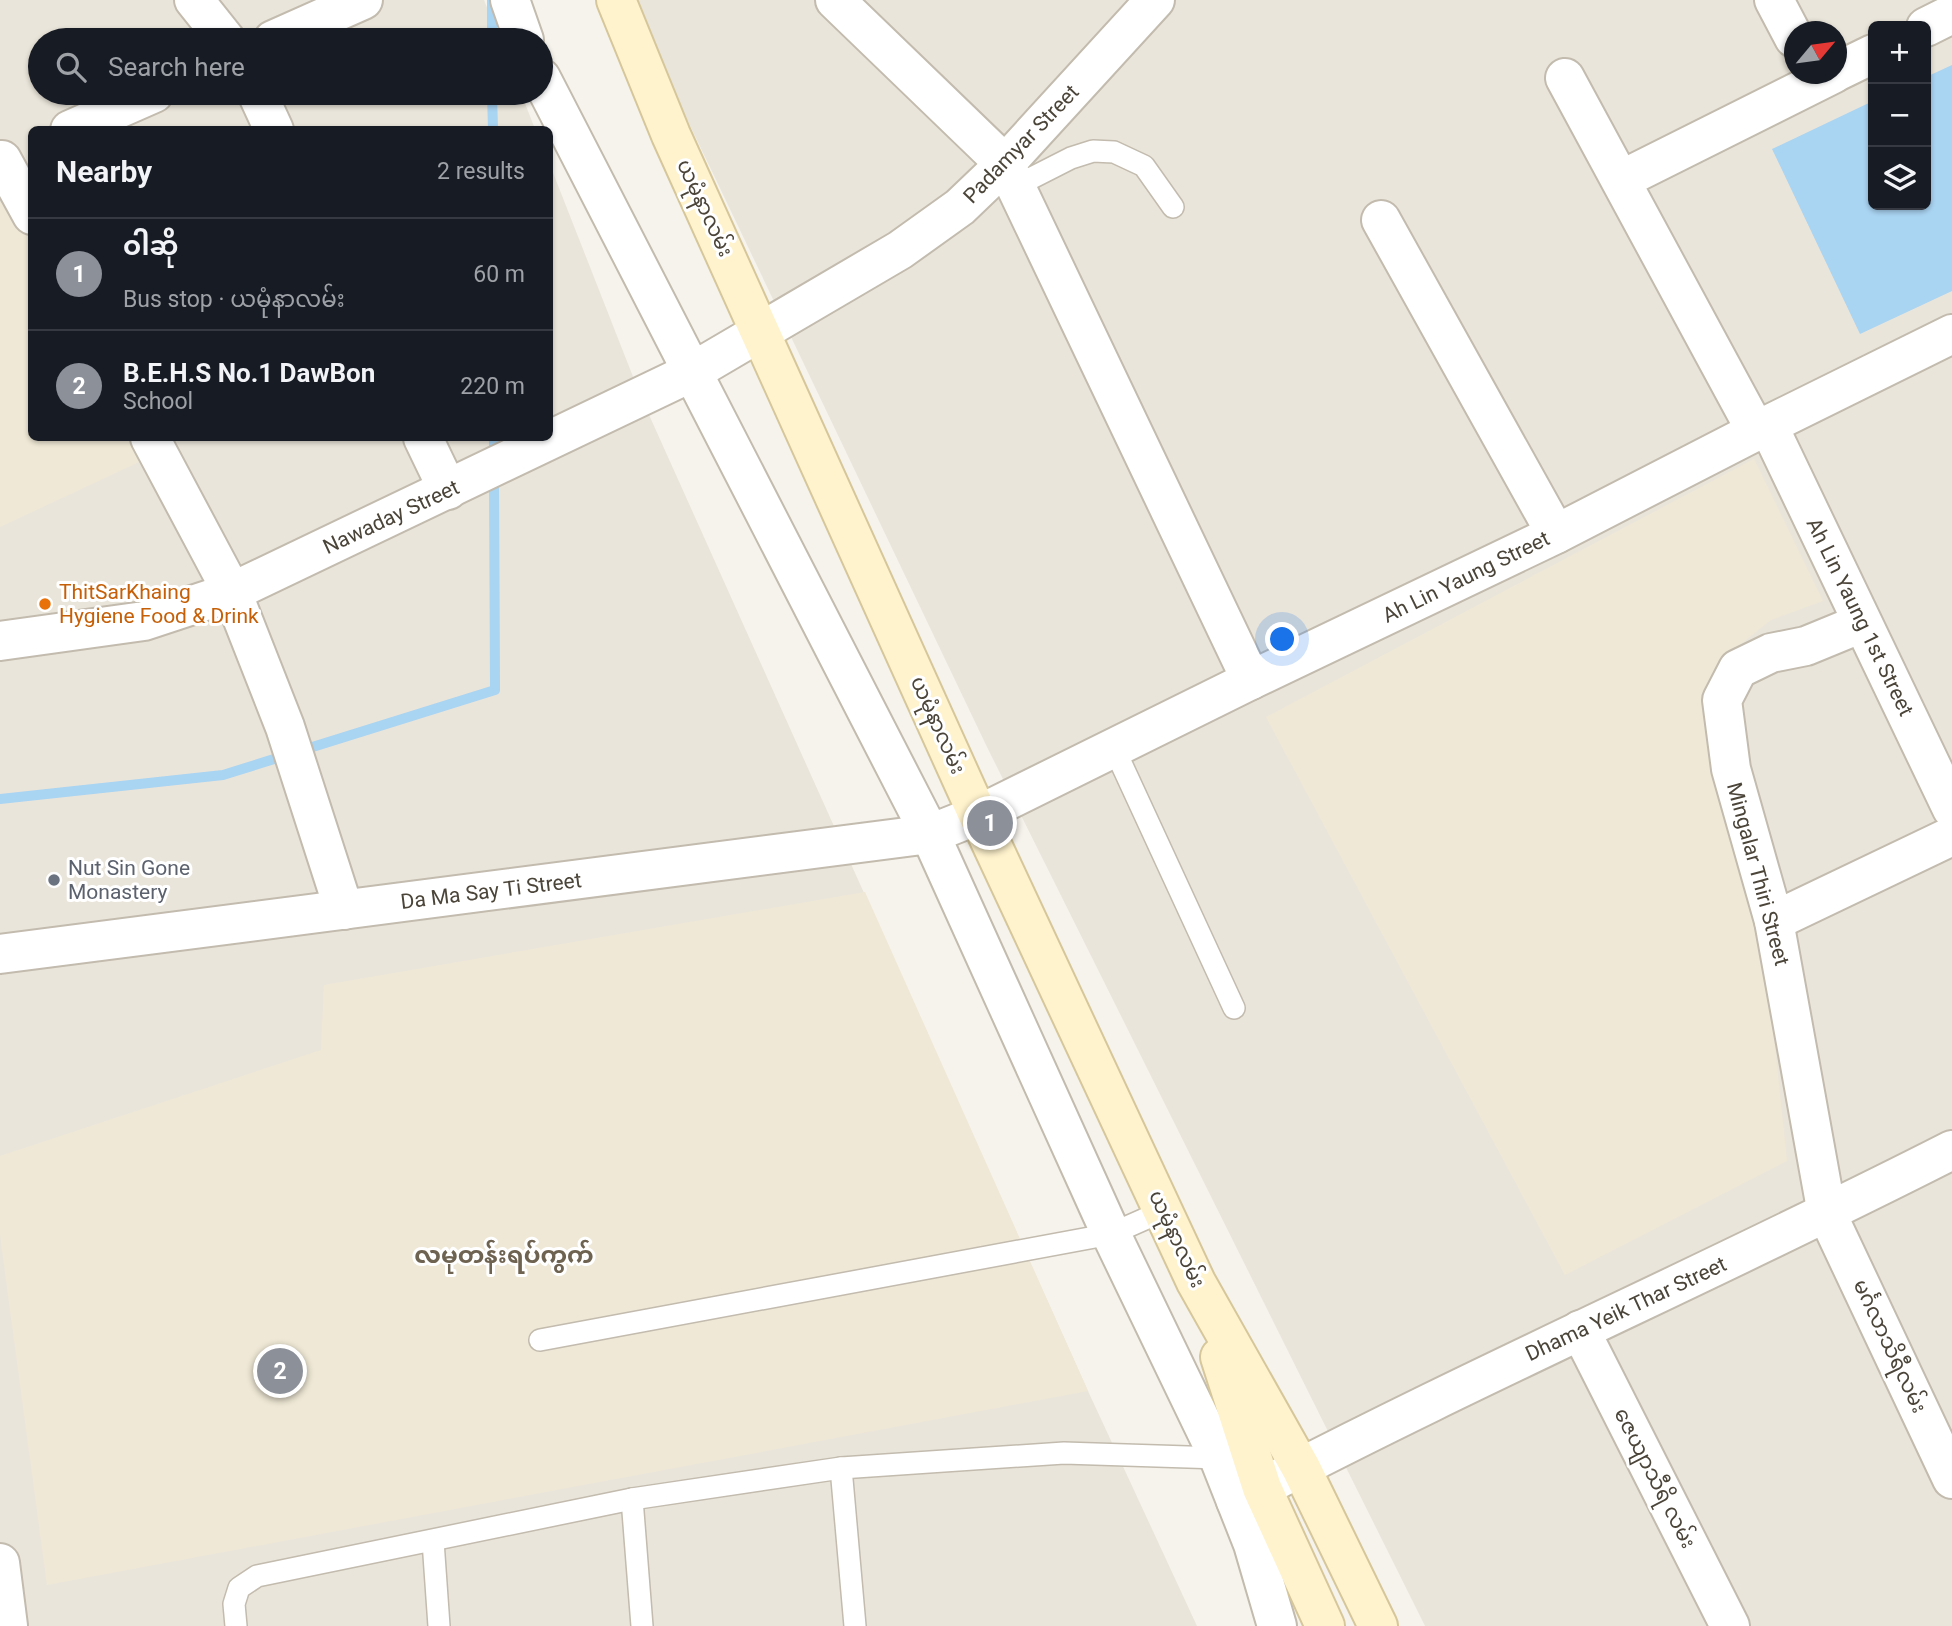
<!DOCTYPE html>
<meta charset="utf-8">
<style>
body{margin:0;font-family:Roboto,"Noto Sans Myanmar",sans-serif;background:#20242c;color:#f1f3f6}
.controls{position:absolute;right:21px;top:21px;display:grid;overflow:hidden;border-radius:10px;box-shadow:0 2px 5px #0004}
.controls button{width:63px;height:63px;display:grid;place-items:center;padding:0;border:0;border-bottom:2px solid #363941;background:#171b24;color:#f1f3f6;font:35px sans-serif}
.compass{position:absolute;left:1784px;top:21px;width:63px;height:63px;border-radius:50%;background:#171b24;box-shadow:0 2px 5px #0004;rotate:61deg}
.you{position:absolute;left:1283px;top:640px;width:24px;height:24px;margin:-18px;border:5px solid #fff;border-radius:50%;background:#1a73e8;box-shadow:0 0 0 10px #1a73e833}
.badge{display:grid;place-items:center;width:46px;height:46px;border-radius:50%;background:#8c9099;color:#fff;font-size:23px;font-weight:700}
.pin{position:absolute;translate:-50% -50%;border:4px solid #fff;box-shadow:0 2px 7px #0006}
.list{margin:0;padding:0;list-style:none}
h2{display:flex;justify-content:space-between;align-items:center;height:91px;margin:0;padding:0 28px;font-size:30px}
h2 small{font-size:23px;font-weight:400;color:#9ea1a6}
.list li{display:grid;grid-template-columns:46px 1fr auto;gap:21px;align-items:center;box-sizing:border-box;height:112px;padding:0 28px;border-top:2px solid #363941}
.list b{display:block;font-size:26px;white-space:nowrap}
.list p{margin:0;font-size:23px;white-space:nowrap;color:#9ea1a6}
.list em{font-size:23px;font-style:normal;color:#9ea1a6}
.icon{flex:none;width:38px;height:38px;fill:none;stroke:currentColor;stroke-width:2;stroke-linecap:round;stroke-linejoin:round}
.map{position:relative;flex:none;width:1952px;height:1626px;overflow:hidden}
.search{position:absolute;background:#171b24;box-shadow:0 2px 5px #0004;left:28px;top:28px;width:525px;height:77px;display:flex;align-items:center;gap:18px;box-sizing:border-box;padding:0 24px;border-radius:38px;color:#9ea1a6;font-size:26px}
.panel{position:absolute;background:#171b24;box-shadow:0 2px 5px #0004;left:28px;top:126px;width:525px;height:315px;border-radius:10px}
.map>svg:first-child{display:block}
.residential{fill:#eae5da;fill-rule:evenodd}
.education{fill:#efe8d6}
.water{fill:#a9d4f2}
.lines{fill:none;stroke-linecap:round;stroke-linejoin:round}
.stream{stroke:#a9d4f2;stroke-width:10}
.lane-casing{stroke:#c2bbae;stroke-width:24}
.street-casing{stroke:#c2bbae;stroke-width:42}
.secondary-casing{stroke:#d6c79b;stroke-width:42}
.lane{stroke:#fff;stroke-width:21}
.street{stroke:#fff;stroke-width:38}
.secondary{stroke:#fff3cd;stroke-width:38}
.food-dot{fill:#e8710a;stroke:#fff;stroke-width:2.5}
.worship-dot{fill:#6b7280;stroke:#fff;stroke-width:2.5}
.labels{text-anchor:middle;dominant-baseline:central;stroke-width:6;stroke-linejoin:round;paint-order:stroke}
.street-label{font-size:21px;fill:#4b4439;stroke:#fff}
.food-label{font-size:21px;fill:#c56008;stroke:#fff;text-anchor:start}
.worship-label{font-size:21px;fill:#5b616d;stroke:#fff;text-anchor:start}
.quarter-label{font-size:24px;font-weight:bold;fill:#6e6250;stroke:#fff}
</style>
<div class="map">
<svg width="1952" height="1626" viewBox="0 0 1952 1626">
<rect width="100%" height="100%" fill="#f6f3ec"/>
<!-- residential -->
<g class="residential">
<path d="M0,0H484L500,40H40V93H521L535,129L32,130V438H550V165L641,397L1088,1391L1197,1626H0Z"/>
<path d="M636,0H1952V1626H1425L987,747L642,25ZM1873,26H1926V205H1873ZM1794,32H1836V74H1794Z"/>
</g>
<!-- education -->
<g class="education">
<path d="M0,202L21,207L31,227L32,438H144L154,455L0,527Z"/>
<path d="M1754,459L1823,601L1771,620L1727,655L1704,697L1717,775L1767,971L1787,1161L1565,1275L1266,717Z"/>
<path d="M865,892L1088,1391L47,1585L0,1235V1156L321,1050L324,985Z"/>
</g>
<!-- water -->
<path class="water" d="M1952,65V291L1860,334L1772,149L1873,101V205H1926V77Z"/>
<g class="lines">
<!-- stream -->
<g class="stream">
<path d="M492,0V40"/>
<path d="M492,93L493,130"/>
<path d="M494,438V459"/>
<path d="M0,799L223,775L495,690L494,475"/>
</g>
<!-- lane casing -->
<g class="lane-casing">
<g id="lane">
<path d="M1016,186L1071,158L1093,151L1114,152L1144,166L1173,207"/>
<path d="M1114,748L1234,1008"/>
<path d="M540,1340L1111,1234L1163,1211"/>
<path d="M841,1468L855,1626"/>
<path d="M632,1499L642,1626"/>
<path d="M433,1541L439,1626"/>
<path d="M236,1626L234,1604L239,1588L257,1576L632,1499L841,1468L1064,1453L1219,1458"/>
</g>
</g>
<!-- street casing -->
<g class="street-casing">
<g id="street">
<path d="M194,0L226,40"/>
<path d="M510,0L524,40"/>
<path d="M835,0L1005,164L1251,680"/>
<path d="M1774,0L1794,38"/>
<path d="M1926,27L1952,14"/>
<path d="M273,40L363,0"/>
<path d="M1836,72L1873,54"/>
<path d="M541,78L930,834L1111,1234L1219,1458L1253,1544L1277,1626"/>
<path d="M1565,78L1756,431"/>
<path d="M257,93L274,130"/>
<path d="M70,130L154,93"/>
<path d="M2,160L32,215"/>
<path d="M1621,180L1833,74"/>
<path d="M1381,220L1556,534"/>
<path d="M1768,425L1952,809"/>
<path d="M150,438L232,592L285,727L344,910"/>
<path d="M423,438L448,490"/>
<path d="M1862,623L1806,646L1771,653L1738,669L1722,700L1731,769L1774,921L1827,1214L1952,1479"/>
<path d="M0,641L144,621L232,592L692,372L900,250L960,207L1005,164L1155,0"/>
<path d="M1774,921L1952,836"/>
<path d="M0,954L930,834L978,815L1251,680L1556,534L1768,425L1952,334"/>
<path d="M1580,1330L1730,1626"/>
<path d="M1236,1501C1471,1377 1715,1271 1952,1150"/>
<path d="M0,1563L8,1626"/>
</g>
</g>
<!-- secondary casing -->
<g class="secondary-casing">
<g id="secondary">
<path d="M616,0L671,135L978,815L1196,1282L1301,1468L1378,1626"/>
<path d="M1220,1357L1262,1488L1325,1626"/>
</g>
</g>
<!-- lane -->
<use href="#lane" class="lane"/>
<!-- street -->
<use href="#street" class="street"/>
<!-- secondary -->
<use href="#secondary" class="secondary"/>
</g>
<!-- markers -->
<circle class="food-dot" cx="45" cy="604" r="7"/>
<circle class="worship-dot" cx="54" cy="880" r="7"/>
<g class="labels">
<!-- street labels -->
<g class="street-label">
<text transform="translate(1021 144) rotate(-46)">Padamyar Street</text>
<text transform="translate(705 208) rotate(65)">ယမုံနာလမ်း</text>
<text transform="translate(391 517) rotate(-25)">Nawaday Street</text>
<text transform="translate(1466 577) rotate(-26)">Ah Lin Yaung Street</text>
<text transform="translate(1860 617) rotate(64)">Ah Lin Yaung 1st Street</text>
<text transform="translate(938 725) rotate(66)">ယမုံနာလမ်း</text>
<text transform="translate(1758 874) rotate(75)">Mingalar Thiri Street</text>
<text transform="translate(491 891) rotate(-7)">Da Ma Say Ti Street</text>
<text transform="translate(1177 1239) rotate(65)">ယမုံနာလမ်း</text>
<text transform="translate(1626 1309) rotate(-25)">Dhama Yeik Thar Street</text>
<text transform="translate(1890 1346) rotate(65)">မင်္ဂလာသိရီလမ်း</text>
<text transform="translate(1655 1478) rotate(63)">ဇေယျာသီရိ လမ်း</text>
</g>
<!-- food labels -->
<g class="food-label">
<text x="59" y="592">ThitSarKhaing<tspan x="59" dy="24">Hygiene Food &amp; Drink</tspan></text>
</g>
<!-- worship labels -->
<g class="worship-label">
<text x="68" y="868">Nut Sin Gone<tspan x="68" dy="24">Monastery</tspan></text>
</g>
<!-- quarter labels -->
<g class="quarter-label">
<text x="504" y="1255">လမုတန်းရပ်ကွက်</text>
</g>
</g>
</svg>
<div class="controls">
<button>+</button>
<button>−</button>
<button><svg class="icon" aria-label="layers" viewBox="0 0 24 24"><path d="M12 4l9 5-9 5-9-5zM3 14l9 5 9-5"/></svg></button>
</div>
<svg class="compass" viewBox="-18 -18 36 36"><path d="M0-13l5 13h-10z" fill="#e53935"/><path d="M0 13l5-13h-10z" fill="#9ea1a6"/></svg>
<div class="you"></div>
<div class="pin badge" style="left:990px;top:823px">1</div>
<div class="pin badge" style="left:280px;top:1371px">2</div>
<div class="search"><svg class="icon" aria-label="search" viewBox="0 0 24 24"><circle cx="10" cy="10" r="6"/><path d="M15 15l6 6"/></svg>Search here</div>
<section class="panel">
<h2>Nearby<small>2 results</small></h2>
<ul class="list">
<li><span class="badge">1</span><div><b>ဝါဆို</b><p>Bus stop · ယမုံနာလမ်း</p></div><em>60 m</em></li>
<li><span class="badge">2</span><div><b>B.E.H.S No.1 DawBon</b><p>School</p></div><em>220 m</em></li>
</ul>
</section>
</div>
